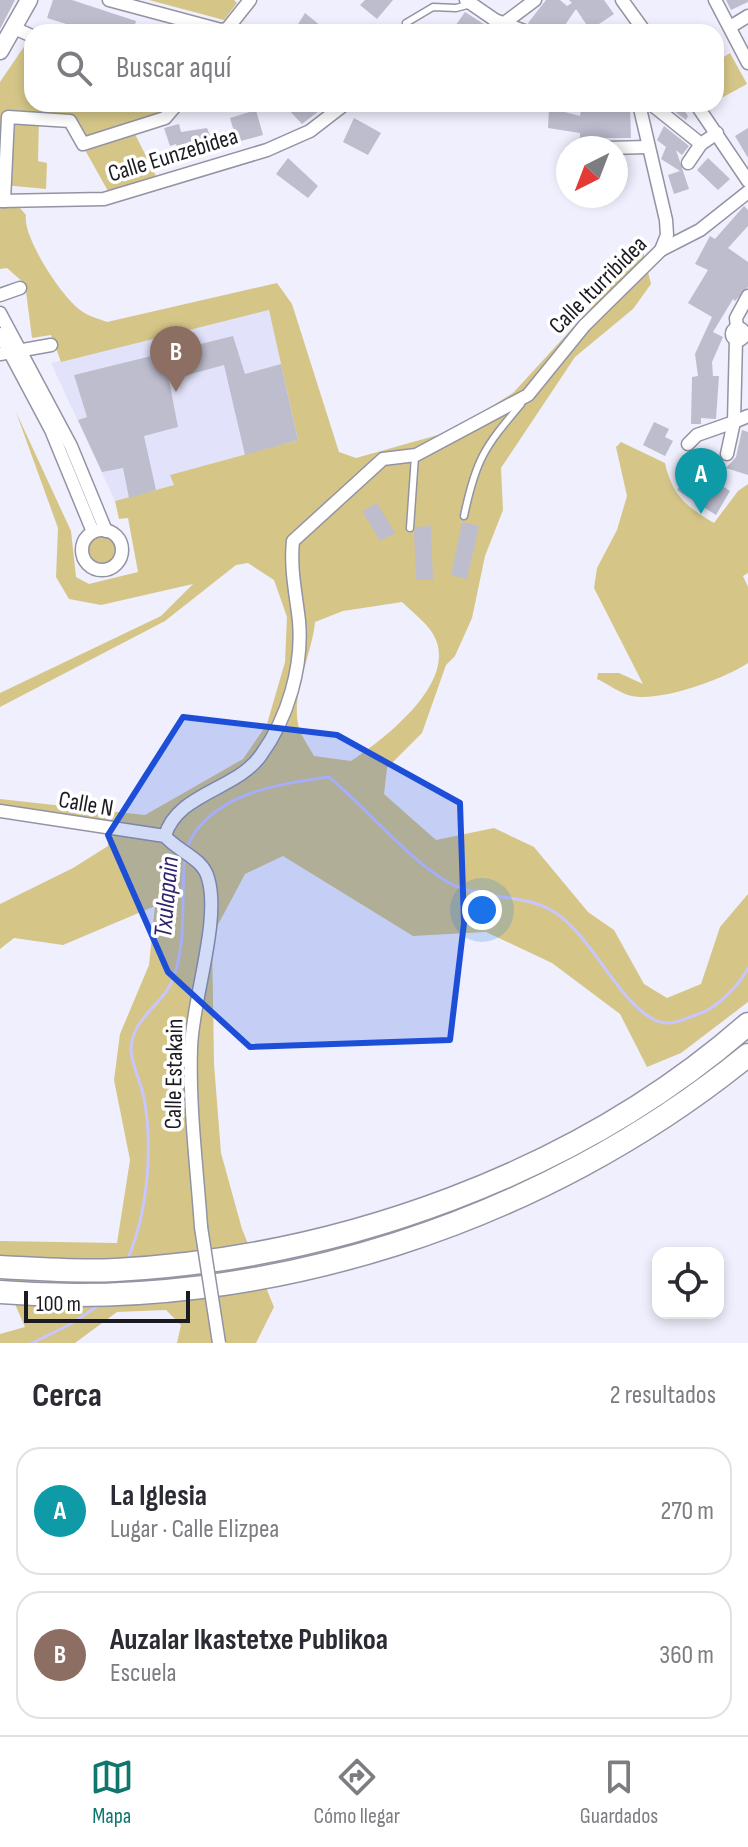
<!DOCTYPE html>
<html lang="es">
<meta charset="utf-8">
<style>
body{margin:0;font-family:"Sofia Sans Condensed",sans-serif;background:#f2f2f3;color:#2b2b33}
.controls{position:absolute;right:24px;bottom:24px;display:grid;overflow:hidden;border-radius:16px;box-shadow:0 4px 12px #0003}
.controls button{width:72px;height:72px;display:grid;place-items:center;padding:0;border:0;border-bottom:2px solid #e1e1e2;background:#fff;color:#2b2b33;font:40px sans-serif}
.compass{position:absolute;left:556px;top:136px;width:72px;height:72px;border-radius:50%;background:#fff;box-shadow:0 4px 12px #0003;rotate:222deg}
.scale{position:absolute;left:24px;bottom:20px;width:166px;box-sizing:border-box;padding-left:8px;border:4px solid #1b1b21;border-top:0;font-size:22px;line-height:28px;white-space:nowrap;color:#1b1b21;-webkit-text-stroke:6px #fff;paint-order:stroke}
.you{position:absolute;left:482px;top:910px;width:28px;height:28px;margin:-20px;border:6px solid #fff;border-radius:50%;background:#1a73e8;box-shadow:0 0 0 12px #1a73e833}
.badge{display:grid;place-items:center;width:52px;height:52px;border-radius:50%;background:#0f766e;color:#fff;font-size:26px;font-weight:700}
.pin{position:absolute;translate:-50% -66px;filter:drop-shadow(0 2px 4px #0008)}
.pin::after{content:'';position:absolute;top:42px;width:28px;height:24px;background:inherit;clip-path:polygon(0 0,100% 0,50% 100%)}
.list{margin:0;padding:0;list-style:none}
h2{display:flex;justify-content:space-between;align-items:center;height:104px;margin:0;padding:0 32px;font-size:34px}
h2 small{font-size:26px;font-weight:400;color:#7c7c81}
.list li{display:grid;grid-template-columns:52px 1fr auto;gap:24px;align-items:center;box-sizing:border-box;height:128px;margin:0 16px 16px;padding:0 16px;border:2px solid #e1e1e2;border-radius:24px}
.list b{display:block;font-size:30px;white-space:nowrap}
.list p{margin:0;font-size:26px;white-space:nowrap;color:#7c7c81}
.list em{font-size:26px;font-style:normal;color:#7c7c81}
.icon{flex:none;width:44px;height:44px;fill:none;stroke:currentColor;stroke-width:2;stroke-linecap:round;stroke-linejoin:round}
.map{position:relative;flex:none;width:748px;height:1343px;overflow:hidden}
.search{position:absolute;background:#fff;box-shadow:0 4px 12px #0003;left:24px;right:24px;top:24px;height:88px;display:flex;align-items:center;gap:20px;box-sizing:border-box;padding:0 28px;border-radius:24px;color:#7c7c81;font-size:30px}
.sheet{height:392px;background:#fff}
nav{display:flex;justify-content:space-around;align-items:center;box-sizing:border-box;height:112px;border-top:2px solid #e1e1e2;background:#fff;font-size:22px;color:#7c7c81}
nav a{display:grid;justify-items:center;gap:4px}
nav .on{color:#0f766e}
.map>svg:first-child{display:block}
.built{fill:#e2e2fa}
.green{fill:#d5c688;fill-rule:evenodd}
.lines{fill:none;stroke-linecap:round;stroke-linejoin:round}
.stream{stroke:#c8c6fd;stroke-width:3}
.building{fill:#bebdce}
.lane-casing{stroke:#9393a3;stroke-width:9}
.street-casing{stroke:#9393a3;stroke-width:15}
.secondary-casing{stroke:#9393a3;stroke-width:19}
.highway-casing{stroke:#9393a3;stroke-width:25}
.lane{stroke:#fff;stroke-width:6}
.street{stroke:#fff;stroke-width:12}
.secondary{stroke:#fff;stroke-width:16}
.highway{stroke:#fff;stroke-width:22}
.street-bridge-casing{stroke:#9393a3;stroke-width:15;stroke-linecap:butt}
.street-bridge{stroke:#fff;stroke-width:12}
.marked{fill:#1d4ed8;fill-opacity:0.2;stroke:#1d4ed8;stroke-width:6;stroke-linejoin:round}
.labels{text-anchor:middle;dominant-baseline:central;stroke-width:7;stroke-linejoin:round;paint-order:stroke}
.street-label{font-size:24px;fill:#1b1b21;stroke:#fff}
.water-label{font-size:26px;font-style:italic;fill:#31226e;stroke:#fff}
</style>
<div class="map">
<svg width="748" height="1343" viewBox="0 0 748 1343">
<rect width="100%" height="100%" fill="#efeffd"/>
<!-- built -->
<path class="built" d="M270,310L298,440L171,475L174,485L115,501L51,363Z"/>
<!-- green -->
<g class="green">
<path d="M149,0H234L237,3L224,20Z"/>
<path d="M32,35V104H184L170,120L134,132L156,176L108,191L85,150L84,137L73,116L4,113L0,190V82Z"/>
<path d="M730,53L747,84L716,101V62Z"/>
<path d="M8,117L39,119L38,161L47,163L46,189L4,185Z"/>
<path d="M13,200L26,215C22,237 64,301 83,312C90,317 100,319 107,322L277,283L292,304L339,452L356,458L452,431L513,393L643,251L651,284L633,309L575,357L501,468L503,510L485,556L472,618L455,656L446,665L422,733L387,768L384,794L436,840L494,828L534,847L588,912L614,930L644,984L667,998L701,984L720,927L748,894V1002L681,1053L647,1067L620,1014L552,963L486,932L413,936L283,856L245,874L212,936L214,1064L221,1153L242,1229L274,1307L256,1343H177L181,1325L166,1310L117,1312L75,1343H0V1334L25,1327L0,1270V1241L117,1243L130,1160L114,1080L120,1034L149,965L155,906L63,945L14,938L0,949V904L73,868L108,846L107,832L0,816V799L145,815L243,759L267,724L285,662L287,617L274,580L248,563L236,565L165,621L0,707V693L161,616L193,584L101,605L69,599L56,577L58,528L16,412L71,531L76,577L89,584L138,572L128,518L119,519L115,501L174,485L170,475L298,440L269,310L61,362L51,335L32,338L25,284L7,268L0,269V201ZM402,602C411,611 426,622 433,634C461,681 383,740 351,761L314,756C309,747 302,737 299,728C290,695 312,655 315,622L343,611Z"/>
<path d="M621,442L665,463C672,495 687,507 714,523L738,491L748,484V573L743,576L748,587V663C724,679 661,702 632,696C621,694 608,684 597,679L598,673H619L643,684L594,588L597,568L617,530L627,496L616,447Z"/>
<circle cx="103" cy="549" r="14"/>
</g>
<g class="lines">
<!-- stream -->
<g class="stream">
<path d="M187,847C210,793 279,784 329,777C365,806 418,871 458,887C488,899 524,895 551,910C593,934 620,1009 660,1022C673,1026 689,1017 701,1013C718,1007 741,983 748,968"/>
<path d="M127,1260C148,1214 153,1147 144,1098C141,1082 132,1066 131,1051C130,1019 164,1004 173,979C188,938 180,899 185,858"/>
<path d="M32,1343L69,1325L101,1304"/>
</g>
</g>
<!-- building -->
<g class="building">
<path d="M0,0H15L0,29Z"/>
<path d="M53,0H72L136,21L133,32H92L47,18Z"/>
<path d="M365,0H393L377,19L360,5Z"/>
<path d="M546,0H560L567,6L572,3L569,0H604L614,14L590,30L576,9L565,25L571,32H536L528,23Z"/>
<path d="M726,0H748V2L731,10Z"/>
<path d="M465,12L490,28L498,32H451Z"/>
<path d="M305,13L321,26L316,32H293Z"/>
<path d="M292,104H328L302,124L287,108Z"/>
<path d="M613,104H630L631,138H580V133L548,128L549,108L580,116L581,109L613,111Z"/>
<path d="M665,104H680L688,116L686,120Z"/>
<path d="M256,110L263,135L237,142L230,118Z"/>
<path d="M354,118L381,133L368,155L343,142Z"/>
<path d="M179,124L181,132L207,128L214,145L207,146L209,152L190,160L186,154L180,156L176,144L170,146L164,128Z"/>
<path d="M664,126L689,146L682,155L676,150L689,189L674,194L668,175L680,171L661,159L666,147L657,140Z"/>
<path d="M748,128V158L735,136Z"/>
<path d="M288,158L318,186L308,198L276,174Z"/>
<path d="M708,158L730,179L718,190L697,170Z"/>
<path d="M744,206L748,210V226L728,248L748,262V287L735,301L733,299L713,332L723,337L712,362L713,376H719L716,419L701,418V424H691L692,377L698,376L695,354L712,317L688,303L708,270L695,264L710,236L715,239Z"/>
<path d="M233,336L245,374L281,364L298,440L245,455L224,365L169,380L178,427L144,436L156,490L129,498L123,468L102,472L78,420L87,417L74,375Z"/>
<path d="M654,422L669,429L665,437L673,441L665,456L643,445Z"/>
<path d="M742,430L748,432V475L726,468L736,457Z"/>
<path d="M693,467L730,491L716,515L677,490Z"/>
<path d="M377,503L395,533L380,541L362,511Z"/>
<path d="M462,522L479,526L467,579L451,575Z"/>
<path d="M431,526L433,580H416L414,532L416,527Z"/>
</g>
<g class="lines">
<!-- lane casing -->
<g class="lane-casing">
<g id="lane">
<path d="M406,23L433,7L456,8L471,4"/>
<path d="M464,516C476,459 484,448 521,404"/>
<path d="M410,528L415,456"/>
</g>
</g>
<!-- street casing -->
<g class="street-casing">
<g id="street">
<path d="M109,0L221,30L227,29L250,0"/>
<path d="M466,0L495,20L527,32"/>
<path d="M622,0L645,32"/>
<path d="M715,0L748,63"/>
<path d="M507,21L535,0"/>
<path d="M730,27L748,16"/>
<path d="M14,28L32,36"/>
<path d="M639,104L666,220L667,235L661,250"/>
<path d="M651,104L701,144L717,133"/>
<path d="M696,104L748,181"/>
<path d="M608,148L648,147"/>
<path d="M688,163L701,144"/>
<path d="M0,201L104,199L267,150L310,131L345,104"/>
<path d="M4,201L8,117L70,121L83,144L165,118L177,104"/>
<path d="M0,295L20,288"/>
<path d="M0,313L71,446L106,531"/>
<path d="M737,328L736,318L748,296"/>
<circle cx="738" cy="334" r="6"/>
<path d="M0,334L51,430L93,532"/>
<path d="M0,354L51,345"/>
<path d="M688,444L697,435L734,422L736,339"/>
<path d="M727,454L734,422L748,416"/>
<circle cx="102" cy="550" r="20"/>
<path d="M0,811L165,836"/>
<path d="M201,1227C197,1168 189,1108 191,1048C192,1001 221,920 208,878C203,858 177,851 165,836C177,793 237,790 261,755C288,718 303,666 299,621C296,594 290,569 293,541L383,459L416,455L528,395L584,326L661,250L700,230L748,192"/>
</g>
</g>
<!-- secondary casing -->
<g class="secondary-casing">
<path id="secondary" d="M0,51L29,0"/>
</g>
<!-- highway casing -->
<g class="highway-casing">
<g id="highway">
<path d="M0,1267C38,1269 77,1272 115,1270C340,1258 577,1174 748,1024"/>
<path d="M0,1292C264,1313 543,1222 748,1055"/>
</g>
</g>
<!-- lane -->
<use href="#lane" class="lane"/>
<!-- street -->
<use href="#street" class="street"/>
<!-- secondary -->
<use href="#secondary" class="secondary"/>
<!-- highway -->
<use href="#highway" class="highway"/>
<!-- street-bridge casing -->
<g class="street-bridge-casing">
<path id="street-bridge" d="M201,1227L219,1343"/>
</g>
<!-- street-bridge -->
<use href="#street-bridge" class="street-bridge"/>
</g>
<!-- marked area -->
<path class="marked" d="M183,717L337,735L460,803L464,923L450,1040L250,1047L168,972L108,835Z"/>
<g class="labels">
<!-- street labels -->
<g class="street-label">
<text transform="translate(173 155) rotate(-17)">Calle Eunzebidea</text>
<text transform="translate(598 285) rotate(-45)">Calle Iturribidea</text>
<text transform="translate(86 804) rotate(10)">Calle N</text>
<text transform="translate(174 1074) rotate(-89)">Calle Estakain</text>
</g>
<!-- water labels -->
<g class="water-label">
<text transform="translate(167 897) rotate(-85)">Txulapain</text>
</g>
</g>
</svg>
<div class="controls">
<button><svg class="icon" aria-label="locate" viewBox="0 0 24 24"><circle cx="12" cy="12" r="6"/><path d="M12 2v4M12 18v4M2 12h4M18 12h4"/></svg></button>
</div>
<svg class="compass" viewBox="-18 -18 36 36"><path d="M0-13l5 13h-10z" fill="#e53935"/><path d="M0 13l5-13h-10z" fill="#7c7c81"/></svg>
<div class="scale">100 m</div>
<div class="you"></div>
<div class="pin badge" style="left:701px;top:514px;background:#0f9aa8">A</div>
<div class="pin badge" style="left:176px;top:392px;background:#8d6e63">B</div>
<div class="search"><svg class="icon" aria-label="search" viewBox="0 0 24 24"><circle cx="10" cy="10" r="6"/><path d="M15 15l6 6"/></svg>Buscar aquí</div>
</div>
<section class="sheet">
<h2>Cerca<small>2 resultados</small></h2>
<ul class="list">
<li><span class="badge" style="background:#0f9aa8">A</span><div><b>La Iglesia</b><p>Lugar · Calle Elizpea</p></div><em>270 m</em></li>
<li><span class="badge" style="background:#8d6e63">B</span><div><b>Auzalar Ikastetxe Publikoa</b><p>Escuela</p></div><em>360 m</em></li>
</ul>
</section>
<nav>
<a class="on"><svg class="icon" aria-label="map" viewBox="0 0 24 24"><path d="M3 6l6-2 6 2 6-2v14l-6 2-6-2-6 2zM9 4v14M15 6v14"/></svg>Mapa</a>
<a><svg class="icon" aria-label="directions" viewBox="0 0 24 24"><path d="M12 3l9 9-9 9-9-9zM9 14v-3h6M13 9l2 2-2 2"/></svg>Cómo llegar</a>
<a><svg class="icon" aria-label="saved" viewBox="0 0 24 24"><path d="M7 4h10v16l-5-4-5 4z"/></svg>Guardados</a>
</nav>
